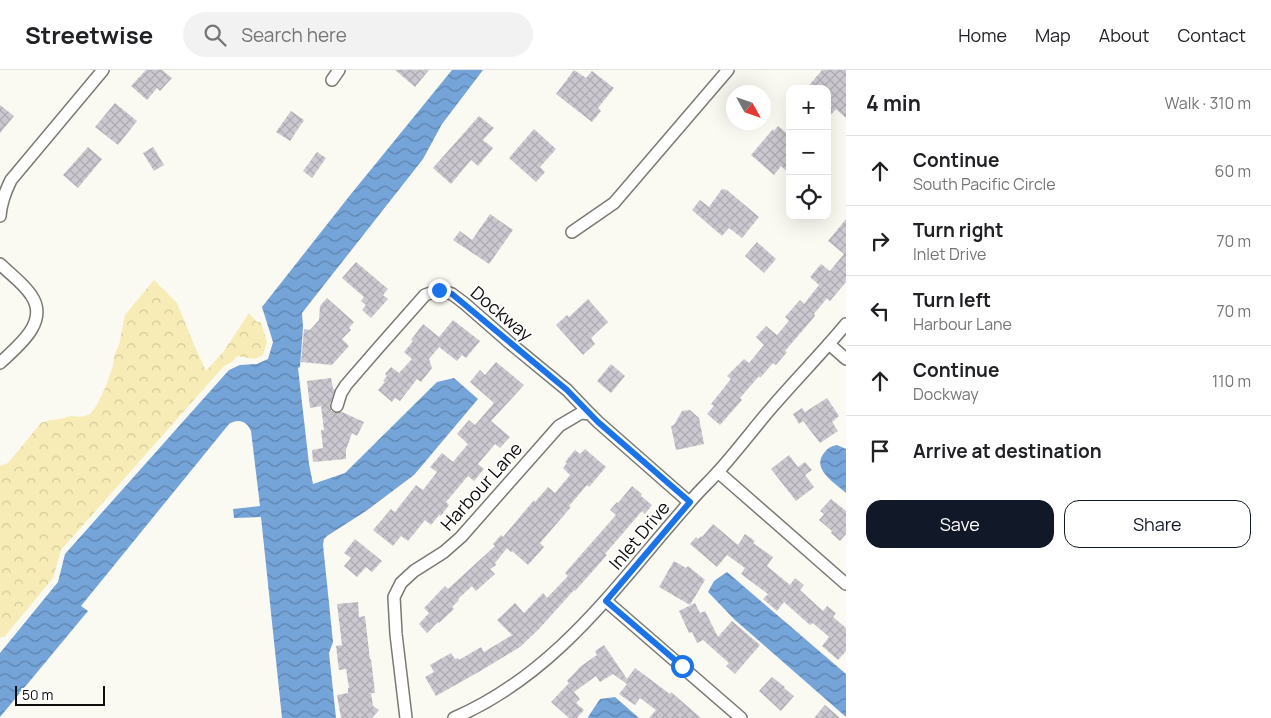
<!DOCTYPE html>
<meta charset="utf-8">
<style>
body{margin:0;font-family:Manrope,sans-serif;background:#f2f2f2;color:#202124}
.controls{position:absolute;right:15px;top:15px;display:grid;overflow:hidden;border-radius:10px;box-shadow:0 5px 20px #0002}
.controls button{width:45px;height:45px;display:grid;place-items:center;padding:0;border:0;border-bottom:1px solid #e0e0e0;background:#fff;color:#202124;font:25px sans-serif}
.compass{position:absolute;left:726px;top:15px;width:45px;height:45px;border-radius:50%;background:#fff;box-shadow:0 5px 20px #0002;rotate:130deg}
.scale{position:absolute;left:15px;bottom:12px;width:90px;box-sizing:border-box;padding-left:5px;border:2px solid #0f0e0c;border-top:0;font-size:14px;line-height:18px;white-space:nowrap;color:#0f0e0c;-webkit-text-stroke:4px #fff;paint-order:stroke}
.stop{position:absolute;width:15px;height:15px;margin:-11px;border:4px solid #1a73e8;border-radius:50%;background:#fff}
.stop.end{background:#1a73e8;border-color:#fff;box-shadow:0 1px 5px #0008}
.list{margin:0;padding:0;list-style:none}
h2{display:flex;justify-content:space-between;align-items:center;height:65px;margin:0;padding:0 20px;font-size:21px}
h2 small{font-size:16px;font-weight:400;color:#757577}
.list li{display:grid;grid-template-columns:32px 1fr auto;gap:15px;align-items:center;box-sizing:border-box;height:70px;padding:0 20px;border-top:1px solid #e0e0e0}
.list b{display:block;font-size:19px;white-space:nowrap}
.list p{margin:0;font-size:16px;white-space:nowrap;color:#757577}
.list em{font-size:16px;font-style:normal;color:#757577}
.actions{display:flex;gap:10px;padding:15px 20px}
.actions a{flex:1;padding:11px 0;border:1px solid #111827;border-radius:15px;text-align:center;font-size:18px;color:#111827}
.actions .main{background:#111827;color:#fff}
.icon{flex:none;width:28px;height:28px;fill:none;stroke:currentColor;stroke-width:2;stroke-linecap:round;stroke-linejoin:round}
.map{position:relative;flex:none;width:846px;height:648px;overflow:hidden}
header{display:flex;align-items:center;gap:30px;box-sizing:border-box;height:70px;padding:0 25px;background:#fff;border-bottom:1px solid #e0e0e0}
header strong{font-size:24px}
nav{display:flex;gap:28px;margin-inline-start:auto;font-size:18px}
.search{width:350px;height:45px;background:#f2f2f2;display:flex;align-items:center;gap:12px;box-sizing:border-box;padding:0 18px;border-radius:28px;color:#757577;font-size:19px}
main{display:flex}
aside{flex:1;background:#fff}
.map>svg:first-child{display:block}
.forest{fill:url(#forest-crowns)}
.water{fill:url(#water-waves)}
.building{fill:url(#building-cross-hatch)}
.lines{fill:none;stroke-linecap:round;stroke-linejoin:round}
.street-casing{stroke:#7a7973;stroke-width:14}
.street{stroke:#fff;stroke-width:11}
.route{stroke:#1a73e8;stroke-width:6}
.labels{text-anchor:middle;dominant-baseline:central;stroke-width:4;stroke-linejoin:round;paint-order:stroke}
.street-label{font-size:18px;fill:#0f0e0c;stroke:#fff}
</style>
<header>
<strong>Streetwise</strong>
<div class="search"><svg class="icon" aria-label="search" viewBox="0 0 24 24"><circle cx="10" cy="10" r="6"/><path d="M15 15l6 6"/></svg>Search here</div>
<nav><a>Home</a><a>Map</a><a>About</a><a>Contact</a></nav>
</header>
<main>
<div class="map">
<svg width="846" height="648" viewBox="0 0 846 648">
<defs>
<pattern id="forest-crowns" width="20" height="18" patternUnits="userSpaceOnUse" patternTransform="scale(1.25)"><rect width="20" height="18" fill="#f8ecb6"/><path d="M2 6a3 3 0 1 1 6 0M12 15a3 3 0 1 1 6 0" fill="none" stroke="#d3c99b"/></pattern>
<pattern id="water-waves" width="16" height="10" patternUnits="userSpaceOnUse" patternTransform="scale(1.25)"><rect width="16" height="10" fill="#75a4d9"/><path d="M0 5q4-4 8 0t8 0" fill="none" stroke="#5e84ae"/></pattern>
<pattern id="building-cross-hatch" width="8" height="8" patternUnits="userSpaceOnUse" patternTransform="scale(1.25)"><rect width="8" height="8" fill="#cbc9cf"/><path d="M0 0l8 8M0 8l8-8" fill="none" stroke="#adabb1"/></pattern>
</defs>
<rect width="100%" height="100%" fill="#faf9f2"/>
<!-- forest -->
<path class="forest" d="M154,210L177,233L195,277L206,301L224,281L249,243L257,252H261L267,272L263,285L255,289L237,286L232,292L224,296L61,480L53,508L5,566L0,568V396L8,393L41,353L50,350L60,349L71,346L81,347L90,344L97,335L106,316L113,296L114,286L119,275L125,245Z"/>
<!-- water -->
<g class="water">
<path d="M452,0H483L442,54L423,89L302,243L303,257L300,297L298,298L309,394L313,414L345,403L437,312L454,308L478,329L414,405L366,441L327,466L324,469L323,475L333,572L329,583L336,648H282L261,447L234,448L233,439L260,436L251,361C247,351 238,348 229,354L81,536L88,541L0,647V583L58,512L65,484L229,300L240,295L257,294L268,289L273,272L262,237L351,124Z"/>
<path d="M837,375L846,379V423C835,413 811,399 824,383C828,378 831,376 837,375Z"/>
<path d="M727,502L846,604V647L735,550L708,522L714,511Z"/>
<path d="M615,627L639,648H589L588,647L600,629Z"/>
</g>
<!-- building -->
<g class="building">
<path d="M146,0H162L172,8L160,21L157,18L147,30L131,16Z"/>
<path d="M395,0H429L415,17Z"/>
<path d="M574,0L586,8L592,1L614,18L598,38L601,41L592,52L556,24Z"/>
<path d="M822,0H846V48L836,39L827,49V19H806Z"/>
<path d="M115,33L137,51L118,75L95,57Z"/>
<path d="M0,35L14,46L0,63Z"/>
<path d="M291,41L304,50L290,71L276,62Z"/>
<path d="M479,46L494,58L483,70L493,78L478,96L471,90L451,114L433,98Z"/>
<path d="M778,56L790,66V104L781,96L774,105L751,85L773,59L774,61Z"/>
<path d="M534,59L556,79L540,97L545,102L536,112L509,88Z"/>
<path d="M88,77L102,89L78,118L63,105Z"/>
<path d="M153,77L164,95L154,101L143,83Z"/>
<path d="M317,82L326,88L312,108L303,101Z"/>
<path d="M722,119L727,120L759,147L742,168L729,158L722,166L692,140L700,130L709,137Z"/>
<path d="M490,144L513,160L489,194L453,170L460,161L472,170Z"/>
<path d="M846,149V212L830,231L827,228L814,244L815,246L785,281L787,282L776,295L773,293L760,308L759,306L740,328L742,330L720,355L707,344L714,336L711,334L731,309L727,306L744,289L749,293L764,275L756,267L766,256L777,265L789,251L785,247L800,230L804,234L819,215L810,207L821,194L830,201L844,184L828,171Z"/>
<path d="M757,172L776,189L764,203L745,186Z"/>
<path d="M356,192L388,219L383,225L388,229L371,248L362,240L366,235L361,231L364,227L342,208Z"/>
<path d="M327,228L354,252L349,258L351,260L342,269L349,276L332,295L301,292L304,259L310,260L319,250L320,236Z"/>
<path d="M588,229L608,252L591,268L595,274L583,285L556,255L567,245L569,247Z"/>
<path d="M453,250L480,271L466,288L462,285L457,291L439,277L429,289L432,298L421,312L417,309L400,331L395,328L392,332L378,320L385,312L383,311L387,306L385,304L391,297L399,303L412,289L404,282L413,271L411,270L423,254L439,267Z"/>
<path d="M496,292L524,315L491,351L510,367L500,378L495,374L478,394L484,399L474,411L468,406L446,432L449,435L441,446L439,445L431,455L425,450L408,471L401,466L393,476L373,460L391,439L395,442L416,415L423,420L437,402L430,397L442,383L453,392L468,374L457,364L469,350L475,355L494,333L470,312L480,300L485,305Z"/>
<path d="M611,294L625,306L611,323L597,311Z"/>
<path d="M331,308L333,319H335L330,334L331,341L335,343L342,342L364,352L357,366L352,363L346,380V389L313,392L312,380L323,378L321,360H324L321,336L310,338L307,311Z"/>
<path d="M827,328L839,346L832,352L838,361L820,373L803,351L799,354L793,344L802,338L805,342Z"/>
<path d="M690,340L699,348L704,374L676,380L671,356L674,355L682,341Z"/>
<path d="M585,379L606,397L589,417L587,415L569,436L571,437L540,473L544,477L528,495L512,481L511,482L507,478L495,493L496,495L490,499L495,504L476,521L472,516L458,529L459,530L452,537L454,539L439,553L438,552L427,563L419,554L429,543L424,538L445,516L448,519L495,476L493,474L501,465L503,467L534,430L535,432L548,417L555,423L570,405L563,398L567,393L565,392L575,380L580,384Z"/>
<path d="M789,385L798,397L805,392L812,400L805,405L814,417L796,431L771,399Z"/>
<path d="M632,416L642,424L641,426L652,435L645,444L642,441L605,484L607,485L575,521L574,520L539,559L520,577L482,600L436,626L425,607L434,602L430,595L451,583L455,589L458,588L459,590L481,577L484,582L512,565L497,550L515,533L524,543L543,523L547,528L568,506L565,503L616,445L610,440L617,432L618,433Z"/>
<path d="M831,429L846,441V464L840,471L831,463L832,461L819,450L824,444L820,441Z"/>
<path d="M713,454L738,475L745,464L755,471L753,473L773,487L767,496L790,515L795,508L804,515L800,520L823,541L827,536L836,543L833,547L846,558V581L838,590L822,576L829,567L813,553L810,555L784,532L777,541L763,529L768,524L741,504L745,498L727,485L717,497L690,474L696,467L698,469L701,466L702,467Z"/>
<path d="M355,469L382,491L372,502L366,497L357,507L344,496L351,488L344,483Z"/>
<path d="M674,491L686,498L688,496L705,510L690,535L659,517Z"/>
<path d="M358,532L359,547L365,546L370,590L371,589L375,623H371L373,636L379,640L372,648H341L337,625L348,623V618H349L346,599L339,600L336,576L342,575L337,534Z"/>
<path d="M695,533L700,543L705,541L718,567L732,551L760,575L735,604L726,596L729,593L703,570L697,573L692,562L689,563L679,541Z"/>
<path d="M604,575L627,609L635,598L670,624L671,622L701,648H649L656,640L640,628L635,635L619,624L627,614L613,604L600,612L596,606L574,622L580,629L576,633L584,640L577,648H569L551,632L569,613L567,611L581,596L597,585L595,581Z"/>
<path d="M772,607L785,617L784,618L794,626L781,641L759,621Z"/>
<path d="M825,635L840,648H814Z"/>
</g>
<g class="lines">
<!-- street casing -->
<g class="street-casing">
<g id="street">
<path d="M332,10L339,0"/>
<path d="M0,146C1,133 5,122 11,110L103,0"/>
<path d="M572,162L614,133L728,0"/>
<path d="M0,194C10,204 23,213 31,225C50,252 18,276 0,293"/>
<path d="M829,274L846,289"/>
<path d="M337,336L341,323L346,315L379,277L425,225L439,220L452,224L464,233L511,274L567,320L590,344"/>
<path d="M718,402L846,514"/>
<path d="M606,531L741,648"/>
<path d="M406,648L396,564L394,527L401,513L414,501L444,482L461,467L559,356L581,343L590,344L598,352L689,432"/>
<path d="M454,648C558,603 617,514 689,433C698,422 708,413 717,403C737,381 754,358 773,336C797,308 823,282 846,254"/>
</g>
</g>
<!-- street -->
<use href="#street" class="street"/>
</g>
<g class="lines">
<!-- route -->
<path class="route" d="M439,220L452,224L567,320L598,352L690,432L606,531L682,596"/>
</g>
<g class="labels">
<!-- street labels -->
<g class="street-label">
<text transform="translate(502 243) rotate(40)">Dockway</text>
<text transform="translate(481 416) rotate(-48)">Harbour Lane</text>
<text transform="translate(639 465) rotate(-50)">Inlet Drive</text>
</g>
</g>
</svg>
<div class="controls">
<button>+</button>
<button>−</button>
<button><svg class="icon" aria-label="locate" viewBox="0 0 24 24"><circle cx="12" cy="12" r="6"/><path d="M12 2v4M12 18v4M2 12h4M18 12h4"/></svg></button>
</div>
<svg class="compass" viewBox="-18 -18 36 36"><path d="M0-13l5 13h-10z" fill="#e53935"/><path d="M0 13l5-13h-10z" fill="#757577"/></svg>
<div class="scale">50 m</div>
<div class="stop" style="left:682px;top:596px"></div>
<div class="stop end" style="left:439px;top:220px"></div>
</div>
<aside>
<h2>4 min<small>Walk · 310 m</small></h2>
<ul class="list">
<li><svg class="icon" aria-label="ahead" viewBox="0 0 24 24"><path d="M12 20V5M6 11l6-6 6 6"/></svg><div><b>Continue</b><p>South Pacific Circle</p></div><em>60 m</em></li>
<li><svg class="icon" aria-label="right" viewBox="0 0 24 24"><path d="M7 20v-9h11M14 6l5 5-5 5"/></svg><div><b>Turn right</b><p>Inlet Drive</p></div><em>70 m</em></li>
<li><svg class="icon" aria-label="left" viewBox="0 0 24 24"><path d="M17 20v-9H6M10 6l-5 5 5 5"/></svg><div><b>Turn left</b><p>Harbour Lane</p></div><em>70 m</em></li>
<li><svg class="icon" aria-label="ahead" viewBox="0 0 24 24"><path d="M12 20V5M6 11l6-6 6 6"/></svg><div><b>Continue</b><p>Dockway</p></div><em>110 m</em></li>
<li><svg class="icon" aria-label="arrive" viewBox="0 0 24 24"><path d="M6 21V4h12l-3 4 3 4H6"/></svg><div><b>Arrive at destination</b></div></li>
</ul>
<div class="actions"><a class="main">Save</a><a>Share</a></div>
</aside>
</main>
